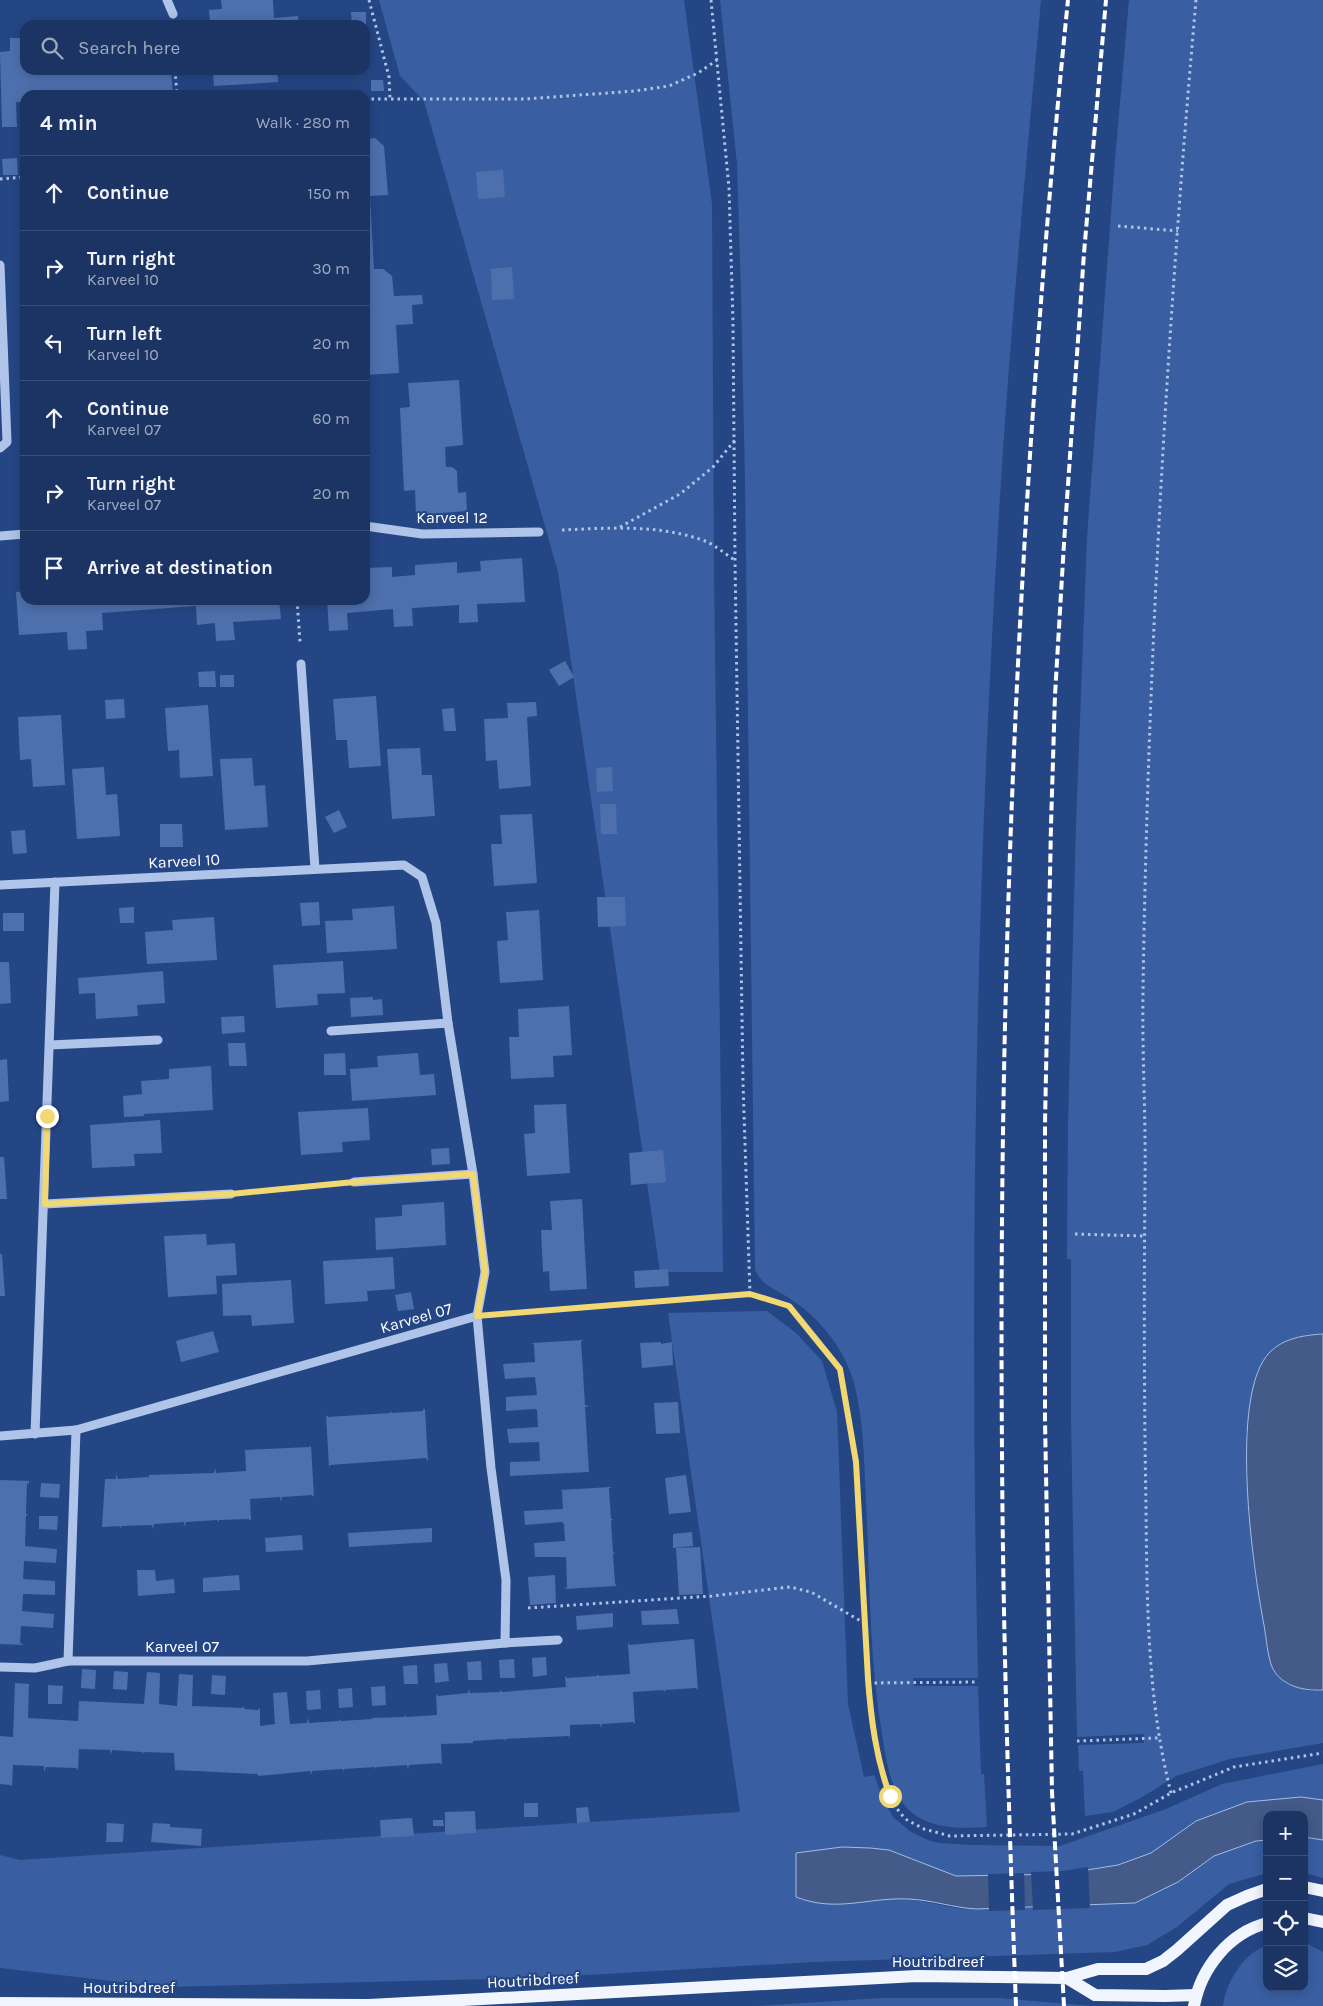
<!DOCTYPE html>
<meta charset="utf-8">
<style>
body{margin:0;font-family:Karla,sans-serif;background:#253c6a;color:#f1f3f6}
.controls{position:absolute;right:15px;bottom:15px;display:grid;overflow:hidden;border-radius:10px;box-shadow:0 2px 12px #0003}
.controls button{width:45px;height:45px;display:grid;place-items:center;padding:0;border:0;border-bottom:1px solid #3a4f78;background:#1c3464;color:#f1f3f6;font:25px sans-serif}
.stop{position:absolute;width:15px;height:15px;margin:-11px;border:4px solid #f2d873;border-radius:50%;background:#fff}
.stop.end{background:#f2d873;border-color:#fff;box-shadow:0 1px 5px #0008}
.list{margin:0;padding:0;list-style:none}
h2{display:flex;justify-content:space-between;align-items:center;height:65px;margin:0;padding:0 20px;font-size:21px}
h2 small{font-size:16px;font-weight:400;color:#a0aabf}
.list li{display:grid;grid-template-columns:32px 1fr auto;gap:15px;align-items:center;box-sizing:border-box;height:75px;padding:0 20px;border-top:1px solid #3a4f78}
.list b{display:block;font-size:19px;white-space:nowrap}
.list p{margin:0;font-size:16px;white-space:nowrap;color:#a0aabf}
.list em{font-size:16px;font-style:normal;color:#a0aabf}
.icon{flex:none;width:28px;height:28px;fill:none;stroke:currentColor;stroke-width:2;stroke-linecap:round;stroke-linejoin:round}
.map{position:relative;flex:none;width:1323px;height:2006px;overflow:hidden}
.search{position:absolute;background:#1c3464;box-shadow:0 2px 12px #0003;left:20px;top:20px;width:350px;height:55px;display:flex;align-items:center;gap:12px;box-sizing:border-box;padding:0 18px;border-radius:15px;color:#a0aabf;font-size:19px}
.panel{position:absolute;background:#1c3464;box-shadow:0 2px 12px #0003;left:20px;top:90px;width:350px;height:515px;border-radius:15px}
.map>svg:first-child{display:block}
.green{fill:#395fa2}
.water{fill:#445b89;stroke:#a3bde9}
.pier{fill:#254685}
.building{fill:#4d70ad}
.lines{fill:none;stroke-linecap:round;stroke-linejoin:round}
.path{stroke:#afc4e8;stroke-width:3;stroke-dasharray:2.5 4;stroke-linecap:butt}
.minor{stroke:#afc4e8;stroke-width:9}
.major{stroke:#f1f5fe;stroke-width:12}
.rail{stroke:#fff;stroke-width:4;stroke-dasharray:9 4;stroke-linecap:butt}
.route{stroke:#f2d873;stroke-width:6}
.labels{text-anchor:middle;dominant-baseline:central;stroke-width:4;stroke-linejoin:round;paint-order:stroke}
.street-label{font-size:16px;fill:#fff;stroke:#254685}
</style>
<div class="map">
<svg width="1323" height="2006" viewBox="0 0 1323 2006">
<rect width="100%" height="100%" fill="#254685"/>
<!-- green -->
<g class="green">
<path d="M379,0H684L712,204L714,576L723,1272H660L558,572L424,101L400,76Z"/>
<path d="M720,0H1041C1025,177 1008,353 998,530C975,912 969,1296 978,1678H913L914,1686H978L981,1774H984L987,1827C960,1829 928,1829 908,1809C890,1790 886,1759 882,1734C869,1657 870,1578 866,1500C864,1462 864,1421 854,1383C845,1350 821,1319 792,1300C778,1290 762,1286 755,1270L745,480L741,292L737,164Z"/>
<path d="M1129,0H1323V1334L1306,1335L1246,1432V1469L1254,1567L1273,1669L1287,1684L1310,1691H1323V1743L1230,1759L1176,1776L1144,1796L1113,1812L1085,1816L1083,1771H1079L1078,1745L1144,1743V1734L1077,1737L1071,1420V1259H1067L1068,1124L1076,826L1087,538L1115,160Z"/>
<path d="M767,1311L796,1333L822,1361L837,1412L848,1704L864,1777L874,1775L883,1799L893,1817L911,1832L930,1841L939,1843L970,1845L1060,1846L1166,1809L1222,1784L1323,1764V1800L1301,1797L1196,1821L1151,1853L1118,1865L1062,1874L956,1876L889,1850L896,1899H911L956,1908L977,1909L1064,1906L1178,1882L1214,1856L1256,1841L1267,1840V1873L1229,1884L1177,1927L1147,1945L1115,1952L814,1962L535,1978L163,1987L0,1968V1855L20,1860L740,1812L668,1313Z"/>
<path d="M1304,1837L1323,1840V1878L1304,1873Z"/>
<path d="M1304,1942L1323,1952V2006H1223C1226,1982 1243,1954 1267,1945V1987H1304Z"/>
<path d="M882,1998H999L1091,2006H757Z"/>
</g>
<!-- water -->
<g class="water">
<path d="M1323,1334V1690C1305,1691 1283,1687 1273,1669C1268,1660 1266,1636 1264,1625C1253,1569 1228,1394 1270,1352C1284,1338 1305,1335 1323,1334Z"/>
<path d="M1301,1797L1323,1800V1840L1304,1837V1815H1267V1840L1256,1841L1214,1856L1178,1882L1135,1903L977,1909C954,1908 932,1900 909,1899C868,1897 837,1913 796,1897V1853L842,1847L870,1848L889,1850L956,1876L1062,1874L1118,1865L1151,1853L1196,1821L1247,1802Z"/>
</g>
<!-- pier -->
<g class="pier">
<path d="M1088,1867L1090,1908L1033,1910L1031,1872L1062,1871Z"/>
<path d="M1024,1873L1025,1910L989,1911L988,1874Z"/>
</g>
<!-- building -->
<g class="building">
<path d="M221,0H273L274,18L298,16L299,25H223V23H210L209,10L222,9Z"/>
<path d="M351,12H366V25H352Z"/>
<path d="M10,38H23L25,50V70H171L173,95H25V102H16L17,127H2L0,52L10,51Z"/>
<path d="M225,70H277L278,82L214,86L213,73L226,72Z"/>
<path d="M371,80H383L384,91H371Z"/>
<path d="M375,138L384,146L388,195L370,196L374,269H383L392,276L394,296L422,295L423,304L412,305L413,324L396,325L399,373L365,375V139Z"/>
<path d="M17,158L18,175H3L2,159Z"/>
<path d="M503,170L505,197L478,199L476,172Z"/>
<path d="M512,267L514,299L492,300L491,269Z"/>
<path d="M459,380L463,445L445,447L446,467H452L457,471L458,493L466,492L467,511L416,515L415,490L404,491L400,408L410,407L408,383Z"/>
<path d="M522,558L525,602L477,604L478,622L459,623V605L412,608L413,626L394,627L393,609L347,613L348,630L329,631L327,600H365V568L392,567V577L415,575V565L457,562V573L481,571L480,561Z"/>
<path d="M25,591V600H279L281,619L233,622L235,640L216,641L215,623L197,625L196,606L102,613L103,630L86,631L87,649L68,650L67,632L19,635L16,592Z"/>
<path d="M565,661L574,677L559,686L549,670Z"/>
<path d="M215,671L216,687H199L198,672Z"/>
<rect x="220" y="675" width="14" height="12"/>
<path d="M376,696L381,766L349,768L347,740H336L333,699Z"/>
<path d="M124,699L125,718L106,719L105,700Z"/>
<path d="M536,702L537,716L527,717L531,786L499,789L497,760L486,761L484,719L508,718L507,703Z"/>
<path d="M208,705L213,776L180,778L179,750L168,751L165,708Z"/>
<path d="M454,708L456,731H444L442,709Z"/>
<path d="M61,715L65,785L33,787L31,759L20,760L18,717Z"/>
<path d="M420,748L422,775H432L435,816L392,819L387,749Z"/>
<path d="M252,758L254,786L265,785L268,827L225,830L220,759Z"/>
<path d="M104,767L106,795L117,794L120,836L77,839L72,769Z"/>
<path d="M612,767L613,791L597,792L596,768Z"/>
<path d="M600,804H616L617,834H601Z"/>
<path d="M339,810L347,827L334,833L325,817Z"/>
<path d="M532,814L537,883L494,886L491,844H502L500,815Z"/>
<path d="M160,824H182L183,847H160Z"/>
<path d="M25,830L27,853L13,854L11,831Z"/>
<path d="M597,897H625L626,926L598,927Z"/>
<path d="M319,902L320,925L302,926L300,903Z"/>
<path d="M394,906L397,949L327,953L325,921L353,920L352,909Z"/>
<path d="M134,907V923H120L119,908Z"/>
<path d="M539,910L543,980L500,983L497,941L508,940L506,912Z"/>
<rect x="3" y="913" width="21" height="18"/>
<path d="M214,917L217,960L147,964L145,932L173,930L172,920Z"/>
<path d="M343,961L345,993L317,994L318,1005L276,1008L273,965Z"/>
<path d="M0,962H9L11,1003L0,1004Z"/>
<path d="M163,971L165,1003L137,1005L138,1016L96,1019L95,993L79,994L78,978Z"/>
<path d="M373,997V1000L382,999L383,1015L351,1017L350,998Z"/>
<path d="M569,1006L572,1055L553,1056L554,1077L511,1079L509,1037H519L518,1009Z"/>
<path d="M244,1016L245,1032L222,1034L221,1017Z"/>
<path d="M228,1043H245L247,1066H229Z"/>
<path d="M345,1053L346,1075H324V1054Z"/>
<path d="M418,1053L420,1075L434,1074L436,1095L352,1101L350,1069L378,1067L377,1056Z"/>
<path d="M7,1059L9,1101L0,1102V1060Z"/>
<path d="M211,1066L213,1110L144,1114V1116L124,1117L123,1096L142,1094L141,1081L169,1079V1069Z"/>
<path d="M566,1104L570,1173L527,1176L524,1134L535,1133L534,1105Z"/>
<path d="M368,1108L370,1140L342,1142L343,1152L301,1155L298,1112Z"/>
<path d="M160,1120L162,1153L134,1154L135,1166L92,1168L90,1125Z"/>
<path d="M449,1148L450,1164L432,1165L431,1149Z"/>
<path d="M663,1150L666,1182L631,1185L629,1153Z"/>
<path d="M0,1157H4L7,1199H0Z"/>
<path d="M582,1199L587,1289L550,1291L549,1271L543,1272L541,1230H552L550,1201Z"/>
<path d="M444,1202L446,1245L376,1250L375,1218L402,1216V1205Z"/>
<path d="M206,1234L207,1245L235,1243L237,1275L216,1276L217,1294L168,1297L164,1236Z"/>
<path d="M0,1254H2L5,1296H0Z"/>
<path d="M393,1257L395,1289L367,1291L368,1301L325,1304L323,1261Z"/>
<path d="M668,1269L669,1286L635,1288L634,1271Z"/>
<path d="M291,1280L294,1323L252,1326L251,1315L223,1316L222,1284Z"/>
<path d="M411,1292L414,1309L398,1311L395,1295Z"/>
<path d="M213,1331L219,1352L181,1362L176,1341Z"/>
<path d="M583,1340L581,1342L583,1373H585L583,1374L585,1405L590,1406L585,1407L589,1472L510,1476V1462L540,1461L539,1442L509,1443L507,1429L538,1427L537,1410L535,1409L506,1411V1397L537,1395L535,1377L505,1379L503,1364L535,1362L534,1345L532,1343Z"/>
<path d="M661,1342V1344L672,1342L673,1365L642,1368L640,1343Z"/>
<path d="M678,1402L680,1433L656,1434L654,1403Z"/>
<path d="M423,1409H425L428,1462L426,1458L330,1465L329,1467L326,1415L328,1417L390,1413V1411L392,1413L423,1411Z"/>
<path d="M310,1446H311L314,1497L312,1495L282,1497L281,1502L280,1497L250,1499L251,1520H249V1519L219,1520V1522L217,1520L186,1522L185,1527L184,1522L154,1524L153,1529L152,1525L121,1526V1528L119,1526L102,1527L105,1479H116V1474L118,1479L149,1477V1475L214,1473L215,1468L216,1473L246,1471L245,1450L310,1447Z"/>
<path d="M686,1475L691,1512L669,1514L665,1478Z"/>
<path d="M0,1480L29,1481V1484L27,1483L26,1514H28L26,1516L25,1546L57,1549L56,1563L24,1561L23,1579L55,1581V1595L23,1594L22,1611L54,1614L53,1628L21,1626L20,1643L24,1645L0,1644Z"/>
<path d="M41,1483L60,1484L59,1498L40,1497Z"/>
<path d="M611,1487V1488H609L611,1519H613L611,1521L613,1552L615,1554H613L615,1584L617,1586L564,1589L567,1587L566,1557H535L534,1543L565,1541L564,1524L562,1522L525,1525L524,1511L563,1509L562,1491L560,1490Z"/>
<path d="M39,1516H58L57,1530L39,1529Z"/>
<path d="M432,1528V1542L349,1547L348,1533Z"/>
<path d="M692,1532L693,1546L673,1548V1534Z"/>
<path d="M302,1535L303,1550L266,1552L265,1538Z"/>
<path d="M700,1547L703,1594L679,1595L676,1548Z"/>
<path d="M137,1570H155L156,1581L174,1579L175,1593L138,1596Z"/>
<path d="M239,1575L240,1590L203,1592V1578Z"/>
<path d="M555,1575L556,1603L530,1605L528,1577Z"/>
<path d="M677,1609L679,1624L642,1625L641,1611Z"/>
<path d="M613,1613V1627L577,1630L576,1616Z"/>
<path d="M693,1639H694L698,1690L696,1688L665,1690V1692L663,1690L633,1692L635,1724L633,1722L602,1724L601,1728L600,1724L570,1725V1737L569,1738V1736L505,1739L506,1741L503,1739L473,1741V1743L441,1744L442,1765L440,1763L409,1765L408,1769L407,1765L377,1767L375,1769V1767L344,1769V1771L342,1769L312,1771L311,1775L310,1771L258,1776V1774L175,1770L174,1753L144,1752L142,1754V1752L112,1750L111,1755L110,1750L79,1749L78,1770L76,1768L46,1767L44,1772V1766L13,1765L12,1786L10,1785L0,1784V1736L13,1737L15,1683L29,1684L28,1718L78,1721L79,1701L144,1704L147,1672L160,1673L159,1704L177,1706L179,1674L193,1675L192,1706L242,1708L244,1706V1709L258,1710L260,1708V1726L275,1724L273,1693L287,1692L290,1724L307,1723L308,1718L309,1723L339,1721V1719L341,1721L372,1719V1718L404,1717V1715L406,1717L437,1715L436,1694L438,1696L468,1693L469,1689L470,1693L500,1692V1690L502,1692L566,1687L565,1676L567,1678L597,1676V1674L599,1676L630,1674L628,1643L630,1645Z"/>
<path d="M546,1657L547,1675L533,1677L532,1658Z"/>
<path d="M514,1659L515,1678H500L499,1660Z"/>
<path d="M481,1661L482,1680H468L467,1662Z"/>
<path d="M447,1663L449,1681L435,1683L434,1664Z"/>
<path d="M417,1665L418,1684H404L403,1666Z"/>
<path d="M82,1669L96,1670L95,1689L81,1688Z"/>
<path d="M114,1671L128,1672L127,1690L113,1689Z"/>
<path d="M212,1675L226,1676L225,1695L211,1694Z"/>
<path d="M48,1685L63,1686L62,1704H48Z"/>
<path d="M385,1686L386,1705L372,1706L371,1687Z"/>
<path d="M352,1688L353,1707L339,1708L338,1689Z"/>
<path d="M320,1690L321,1709L307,1710L306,1691Z"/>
<rect x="524" y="1803" width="14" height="14"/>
<path d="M588,1807L590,1822L577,1823L576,1808Z"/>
<path d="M475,1811L476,1833L445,1835V1812Z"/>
<path d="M412,1818L414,1836L381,1838L380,1820Z"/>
<path d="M433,1820H443L444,1826H433Z"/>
<path d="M107,1823L124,1824L123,1842H106Z"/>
<path d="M153,1823L170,1824V1827L202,1829L201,1846L151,1842Z"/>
</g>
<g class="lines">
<!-- path -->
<g class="path">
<path d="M369,0L389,77L390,99"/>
<path d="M711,0L729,188L733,322L735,560L743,1083L750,1294"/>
<path d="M175,70L177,95"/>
<path d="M365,99H525L635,91L669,86L698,73L717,60"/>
<path d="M0,179L25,177"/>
<path d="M1118,226L1178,231"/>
<path d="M620,527L680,494L713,467L735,440"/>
<path d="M562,530C610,528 659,524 705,541C715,545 725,554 735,560"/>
<path d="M297,600L300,642"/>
<path d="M253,1192L331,1184"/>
<path d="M1075,1234L1143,1236"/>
<path d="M500,1314L750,1294L789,1306L840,1369L856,1462L868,1679L876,1747L886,1786L895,1806L901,1814L907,1820L924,1829L950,1836L1072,1834L1134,1814L1171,1793L1234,1767L1323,1753"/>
<path d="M528,1608L712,1596L790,1587L811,1592L864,1623"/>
<path d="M868,1683L978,1682"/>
<path d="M1077,1741L1158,1738"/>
<path d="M1171,1793C1147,1699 1147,1602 1146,1506C1144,1398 1144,1289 1145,1181C1146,1118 1142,1055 1143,991C1148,660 1167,330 1196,0"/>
</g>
<!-- minor -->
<g class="minor">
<path d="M167,0L173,14"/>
<path d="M0,265L7,442L0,448"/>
<path d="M365,526L422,534L539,532"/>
<path d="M0,536L25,534"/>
<path d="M301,664L315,869"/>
<path d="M0,885L404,865L422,877L436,923L448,1023L473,1174L485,1272L477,1316"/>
<path d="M331,1031L448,1023"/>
<path d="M50,1045L158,1040"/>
<path d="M354,1182L473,1174"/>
<path d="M45,1204L231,1194"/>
<path d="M35,1434L55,882"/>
<path d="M0,1436L76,1430L477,1316L491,1468L506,1580L505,1643"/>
<path d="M68,1661L76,1430"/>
<path d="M0,1667L35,1668L68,1661H307L505,1643L558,1640"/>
</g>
<!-- major -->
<g class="major">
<path d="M1304,1887L1323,1891"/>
<path d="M1304,1918L1323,1922"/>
<path d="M1067,1978L1095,1995L1165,1996L1196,1995"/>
<path d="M0,2003L369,2005L917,1976L1067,1978L1098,1969H1146L1163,1961L1177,1950L1227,1905L1247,1896L1267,1889"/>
<path d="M1194,2006C1201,1968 1229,1933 1267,1923"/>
</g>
<!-- rail -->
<g class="rail">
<path d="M1016,2006C1009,1821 1003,1636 1002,1451C998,967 1019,482 1068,0"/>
<path d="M1064,2006L1052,1792L1045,1420V1123L1051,825L1055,695L1064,543L1084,253L1106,0"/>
</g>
</g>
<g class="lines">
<!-- route -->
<path class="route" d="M47,1116L45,1204L231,1194L354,1182L473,1174L485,1272L477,1316L750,1294L789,1306L840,1369L856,1462L868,1679C871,1719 876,1758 890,1796"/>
</g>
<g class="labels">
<!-- street labels -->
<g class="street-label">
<text x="452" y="517">Karveel 12</text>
<text transform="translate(184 861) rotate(-3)">Karveel 10</text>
<text transform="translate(416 1318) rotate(-16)">Karveel 07</text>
<text x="182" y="1646">Karveel 07</text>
<text x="938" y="1961">Houtribdreef</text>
<text transform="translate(533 1980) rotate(-3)">Houtribdreef</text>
<text x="129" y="1987">Houtribdreef</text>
</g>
</g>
</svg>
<div class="controls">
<button>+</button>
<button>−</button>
<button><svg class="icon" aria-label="locate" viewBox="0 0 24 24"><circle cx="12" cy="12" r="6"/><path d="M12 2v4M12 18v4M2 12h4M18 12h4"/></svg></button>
<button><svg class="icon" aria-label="layers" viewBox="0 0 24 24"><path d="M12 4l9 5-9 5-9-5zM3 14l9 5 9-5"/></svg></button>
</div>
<div class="stop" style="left:890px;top:1796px"></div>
<div class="stop end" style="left:47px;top:1116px"></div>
<div class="search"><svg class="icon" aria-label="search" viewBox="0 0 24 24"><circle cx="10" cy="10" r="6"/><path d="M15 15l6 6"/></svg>Search here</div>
<section class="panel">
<h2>4 min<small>Walk · 280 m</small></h2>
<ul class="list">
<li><svg class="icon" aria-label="ahead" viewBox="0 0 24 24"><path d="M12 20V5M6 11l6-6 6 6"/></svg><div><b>Continue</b></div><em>150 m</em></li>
<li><svg class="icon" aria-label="right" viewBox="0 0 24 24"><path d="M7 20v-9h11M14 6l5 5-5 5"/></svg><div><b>Turn right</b><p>Karveel 10</p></div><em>30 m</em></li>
<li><svg class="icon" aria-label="left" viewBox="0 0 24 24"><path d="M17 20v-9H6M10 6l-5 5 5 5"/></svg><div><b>Turn left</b><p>Karveel 10</p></div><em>20 m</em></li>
<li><svg class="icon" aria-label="ahead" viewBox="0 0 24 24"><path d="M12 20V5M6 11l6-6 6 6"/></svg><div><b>Continue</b><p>Karveel 07</p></div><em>60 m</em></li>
<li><svg class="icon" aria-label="right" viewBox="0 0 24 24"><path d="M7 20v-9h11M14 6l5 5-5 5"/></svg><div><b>Turn right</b><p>Karveel 07</p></div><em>20 m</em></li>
<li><svg class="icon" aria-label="arrive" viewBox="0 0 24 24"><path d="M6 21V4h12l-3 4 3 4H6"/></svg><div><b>Arrive at destination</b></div></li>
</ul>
</section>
</div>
